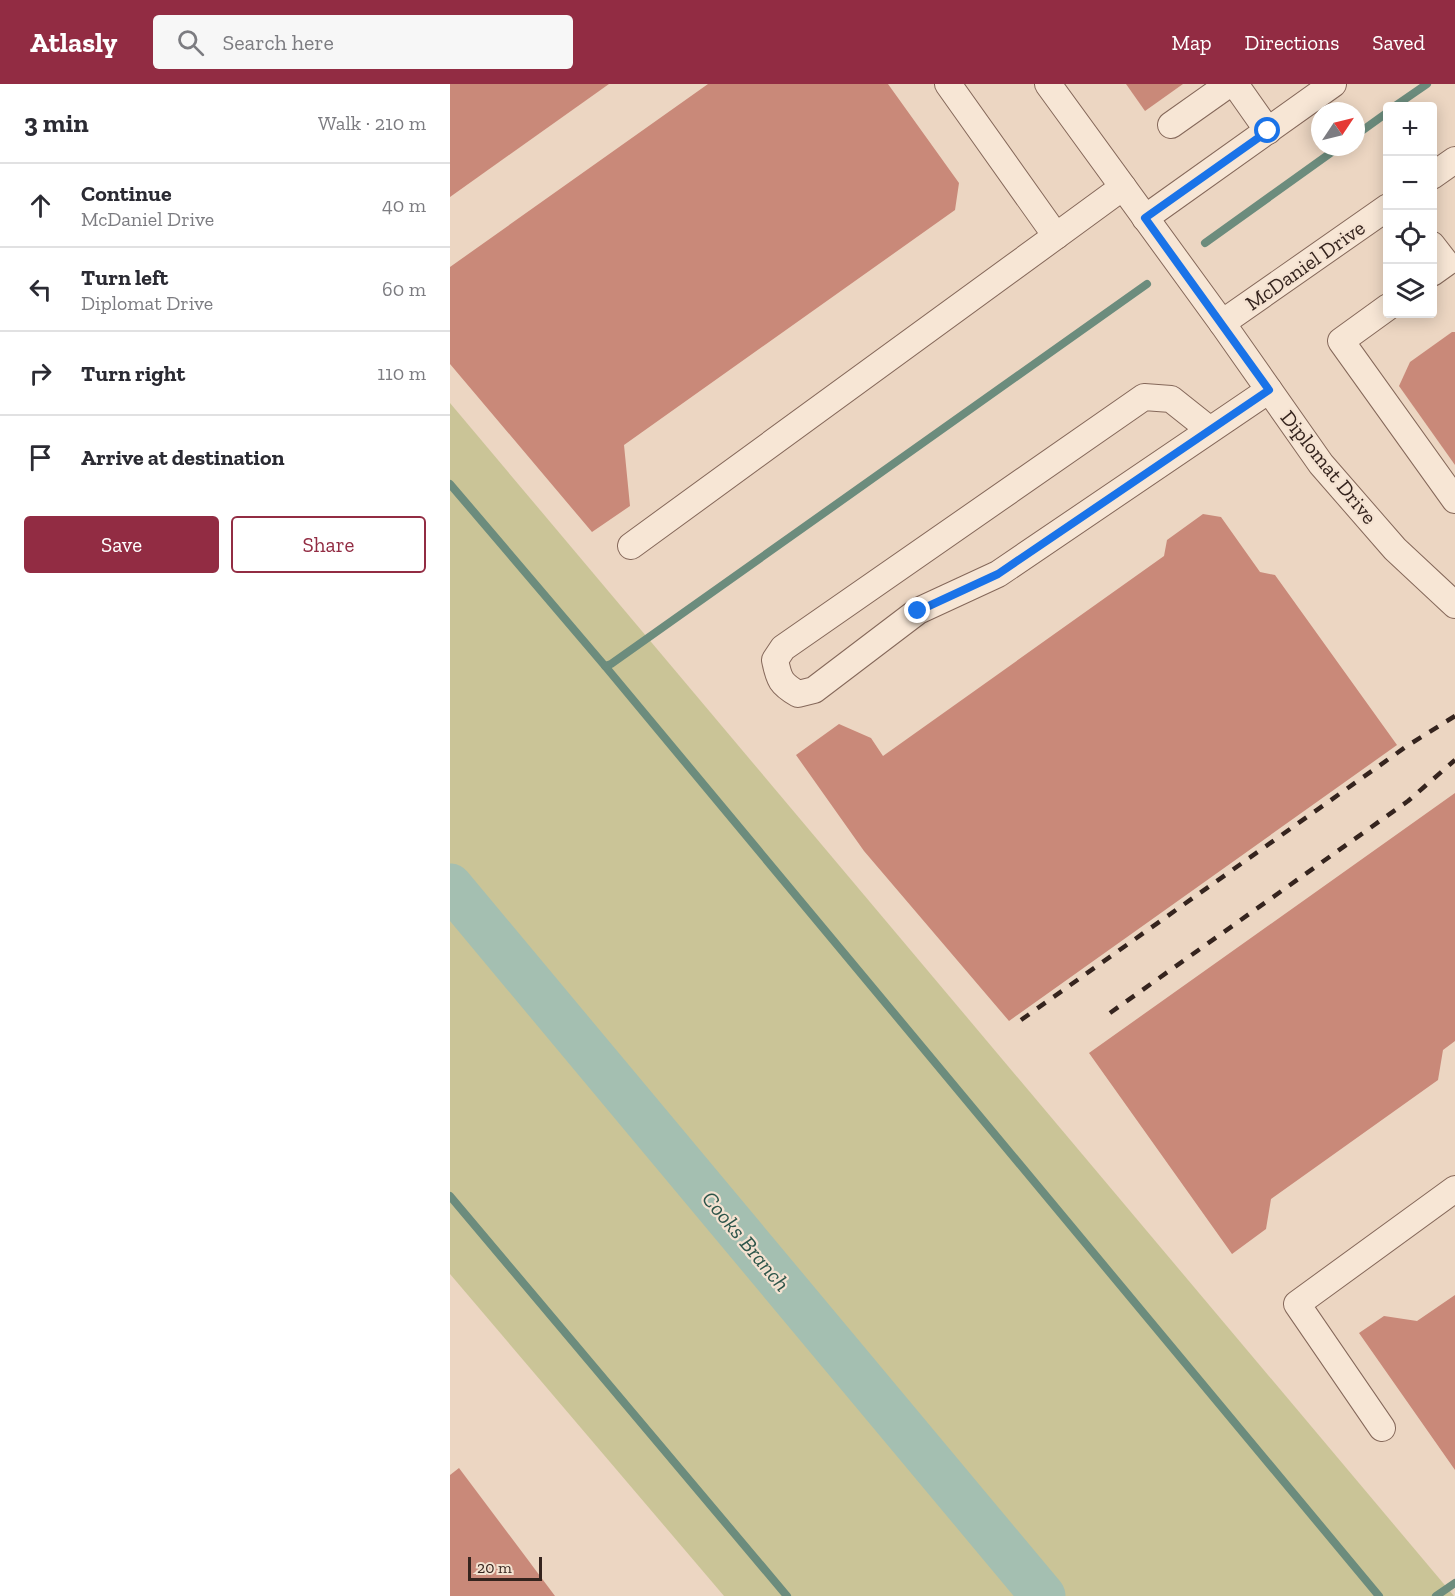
<!DOCTYPE html>
<meta charset="utf-8">
<style>
body{margin:0;font-family:"Zilla Slab",serif;background:#f7f7f7;color:#2b2b33}
.controls{position:absolute;right:18px;top:18px;display:grid;overflow:hidden;border-radius:6px;box-shadow:0 3px 15px #0003}
.controls button{width:54px;height:54px;display:grid;place-items:center;padding:0;border:0;border-bottom:2px solid #e1e1e2;background:#fff;color:#2b2b33;font:30px sans-serif}
.compass{position:absolute;left:861px;top:18px;width:54px;height:54px;border-radius:50%;background:#fff;box-shadow:0 3px 15px #0003;rotate:55deg}
.scale{position:absolute;left:18px;bottom:15px;width:74px;box-sizing:border-box;padding-left:6px;border:3px solid #35241e;border-top:0;font-size:16px;line-height:21px;white-space:nowrap;color:#35241e;-webkit-text-stroke:4px #f4e2d1;paint-order:stroke}
.stop{position:absolute;width:18px;height:18px;margin:-14px;border:4px solid #1a73e8;border-radius:50%;background:#fff}
.stop.end{background:#1a73e8;border-color:#fff;box-shadow:0 2px 6px #0008}
.list{margin:0;padding:0;list-style:none}
h2{display:flex;justify-content:space-between;align-items:center;height:78px;margin:0;padding:0 24px;font-size:26px}
h2 small{font-size:20px;font-weight:400;color:#7c7c81}
.list li{display:grid;grid-template-columns:39px 1fr auto;gap:18px;align-items:center;box-sizing:border-box;height:84px;padding:0 24px;border-top:2px solid #e1e1e2}
.list b{display:block;font-size:22px;white-space:nowrap}
.list p{margin:0;font-size:20px;white-space:nowrap;color:#7c7c81}
.list em{font-size:20px;font-style:normal;color:#7c7c81}
.actions{display:flex;gap:12px;padding:18px 24px}
.actions a{flex:1;padding:14px 0;border:2px solid #922c43;border-radius:6px;text-align:center;font-size:21px;color:#922c43}
.actions .main{background:#922c43;color:#fff}
.icon{flex:none;width:33px;height:33px;fill:none;stroke:currentColor;stroke-width:2;stroke-linecap:round;stroke-linejoin:round}
.map{position:relative;flex:none;width:1005px;height:1512px;overflow:hidden}
header{display:flex;align-items:center;gap:36px;box-sizing:border-box;height:84px;padding:0 30px;background:#922c43;color:#fff}
header strong{font-size:28px}
nav{display:flex;gap:33px;margin-inline-start:auto;font-size:21px}
.search{width:420px;height:54px;background:#f7f7f7;display:flex;align-items:center;gap:15px;box-sizing:border-box;padding:0 21px;border-radius:6px;color:#7c7c81;font-size:22px}
main{display:flex}
aside{flex:1;background:#fff}
.map>svg:first-child{display:block}
.green{fill:#cac497}
.lines{fill:none;stroke-linecap:round;stroke-linejoin:round}
.stream{stroke:#6c8c7d;stroke-width:8}
.river{stroke:#a4bfb1;stroke-width:45}
.building{fill:#c98979}
.minor-casing{stroke:#85685a;stroke-width:28}
.minor{stroke:#f7e6d5;stroke-width:26}
.rail{stroke:#35241e;stroke-width:4.5;stroke-dasharray:10 10;stroke-linecap:butt}
.route{stroke:#1a73e8;stroke-width:8}
.labels{text-anchor:middle;dominant-baseline:central;stroke-width:4.5;stroke-linejoin:round;paint-order:stroke}
.street-label{font-size:21px;fill:#35241e;stroke:#f4e2d1}
.water-label{font-size:22px;font-style:italic;fill:#2d554a;stroke:#f4e2d1}
</style>
<header>
<strong>Atlasly</strong>
<div class="search"><svg class="icon" aria-label="search" viewBox="0 0 24 24"><circle cx="10" cy="10" r="6"/><path d="M15 15l6 6"/></svg>Search here</div>
<nav><a>Map</a><a>Directions</a><a>Saved</a></nav>
</header>
<main>
<aside>
<h2>3 min<small>Walk · 210 m</small></h2>
<ul class="list">
<li><svg class="icon" aria-label="ahead" viewBox="0 0 24 24"><path d="M12 20V5M6 11l6-6 6 6"/></svg><div><b>Continue</b><p>McDaniel Drive</p></div><em>40 m</em></li>
<li><svg class="icon" aria-label="left" viewBox="0 0 24 24"><path d="M17 20v-9H6M10 6l-5 5 5 5"/></svg><div><b>Turn left</b><p>Diplomat Drive</p></div><em>60 m</em></li>
<li><svg class="icon" aria-label="right" viewBox="0 0 24 24"><path d="M7 20v-9h11M14 6l5 5-5 5"/></svg><div><b>Turn right</b></div><em>110 m</em></li>
<li><svg class="icon" aria-label="arrive" viewBox="0 0 24 24"><path d="M6 21V4h12l-3 4 3 4H6"/></svg><div><b>Arrive at destination</b></div></li>
</ul>
<div class="actions"><a class="main">Save</a><a>Share</a></div>
</aside>
<div class="map">
<svg width="1005" height="1512" viewBox="0 0 1005 1512">
<rect width="100%" height="100%" fill="#ecd6c2"/>
<!-- green -->
<path class="green" d="M0,319L1004,1512H274L0,1190Z"/>
<g class="lines">
<!-- stream -->
<g class="stream">
<path d="M945,22L977,0"/>
<path d="M906,51L938,28"/>
<path d="M755,159L889,63"/>
<path d="M0,400L155,582L929,1512"/>
<path d="M155,582L161,580L697,200"/>
<path d="M0,1112L337,1512"/>
<path d="M986,1512L1005,1499"/>
</g>
<!-- river -->
<path class="river" d="M0,802L593,1512"/>
</g>
<!-- building -->
<g class="building">
<path d="M0,0H159L0,113Z"/>
<path d="M258,0H438L509,99L505,126L174,361L180,422L142,448L0,280V183Z"/>
<path d="M676,0H733L695,27Z"/>
<path d="M1002,248H1005V381L949,302L960,278Z"/>
<path d="M753,430L771,433L810,488L825,491L947,661L559,937L414,767L346,671L389,640L421,654L433,672L714,472L717,456Z"/>
<path d="M1005,709V957L993,966L988,996L821,1115L816,1145L782,1170L639,969Z"/>
<path d="M1005,1211V1386L909,1249L934,1232L967,1237Z"/>
<path d="M9,1384L105,1512H0V1391Z"/>
</g>
<g class="lines">
<!-- minor casing -->
<g class="minor-casing">
<g id="minor">
<path d="M498,0L606,152L673,103"/>
<path d="M598,0L772,239L871,380L945,465L1005,521"/>
<path d="M785,0L818,47"/>
<path d="M721,41L779,0"/>
<path d="M982,92L1005,76"/>
<path d="M695,134L883,0"/>
<path d="M982,161L996,179L982,189"/>
<path d="M938,223L891,257L1005,416"/>
<path d="M772,239L938,123"/>
<path d="M760,346L721,315L694,313L333,564L325,576C329,596 331,600 348,610L364,606L468,527L548,490L819,306"/>
<path d="M181,462L606,152"/>
<path d="M932,1344L847,1220L1005,1105"/>
</g>
</g>
<!-- minor -->
<use href="#minor" class="minor"/>
<!-- rail -->
<g class="rail">
<path d="M660,929L958,717L1005,676"/>
<path d="M571,936L957,662L1005,632"/>
</g>
</g>
<g class="lines">
<!-- route -->
<path class="route" d="M468,527L548,490L819,306L695,134L818,47"/>
</g>
<g class="labels">
<!-- street labels -->
<g class="street-label">
<text transform="translate(855 181) rotate(-35)">McDaniel Drive</text>
<text transform="translate(879 383) rotate(51)">Diplomat Drive</text>
</g>
<!-- water labels -->
<g class="water-label">
<text transform="translate(296 1157) rotate(50)">Cooks Branch</text>
</g>
</g>
</svg>
<div class="controls">
<button>+</button>
<button>−</button>
<button><svg class="icon" aria-label="locate" viewBox="0 0 24 24"><circle cx="12" cy="12" r="6"/><path d="M12 2v4M12 18v4M2 12h4M18 12h4"/></svg></button>
<button><svg class="icon" aria-label="layers" viewBox="0 0 24 24"><path d="M12 4l9 5-9 5-9-5zM3 14l9 5 9-5"/></svg></button>
</div>
<svg class="compass" viewBox="-18 -18 36 36"><path d="M0-13l5 13h-10z" fill="#e53935"/><path d="M0 13l5-13h-10z" fill="#7c7c81"/></svg>
<div class="scale">20 m</div>
<div class="stop" style="left:818px;top:47px"></div>
<div class="stop end" style="left:468px;top:527px"></div>
</div>
</main>
